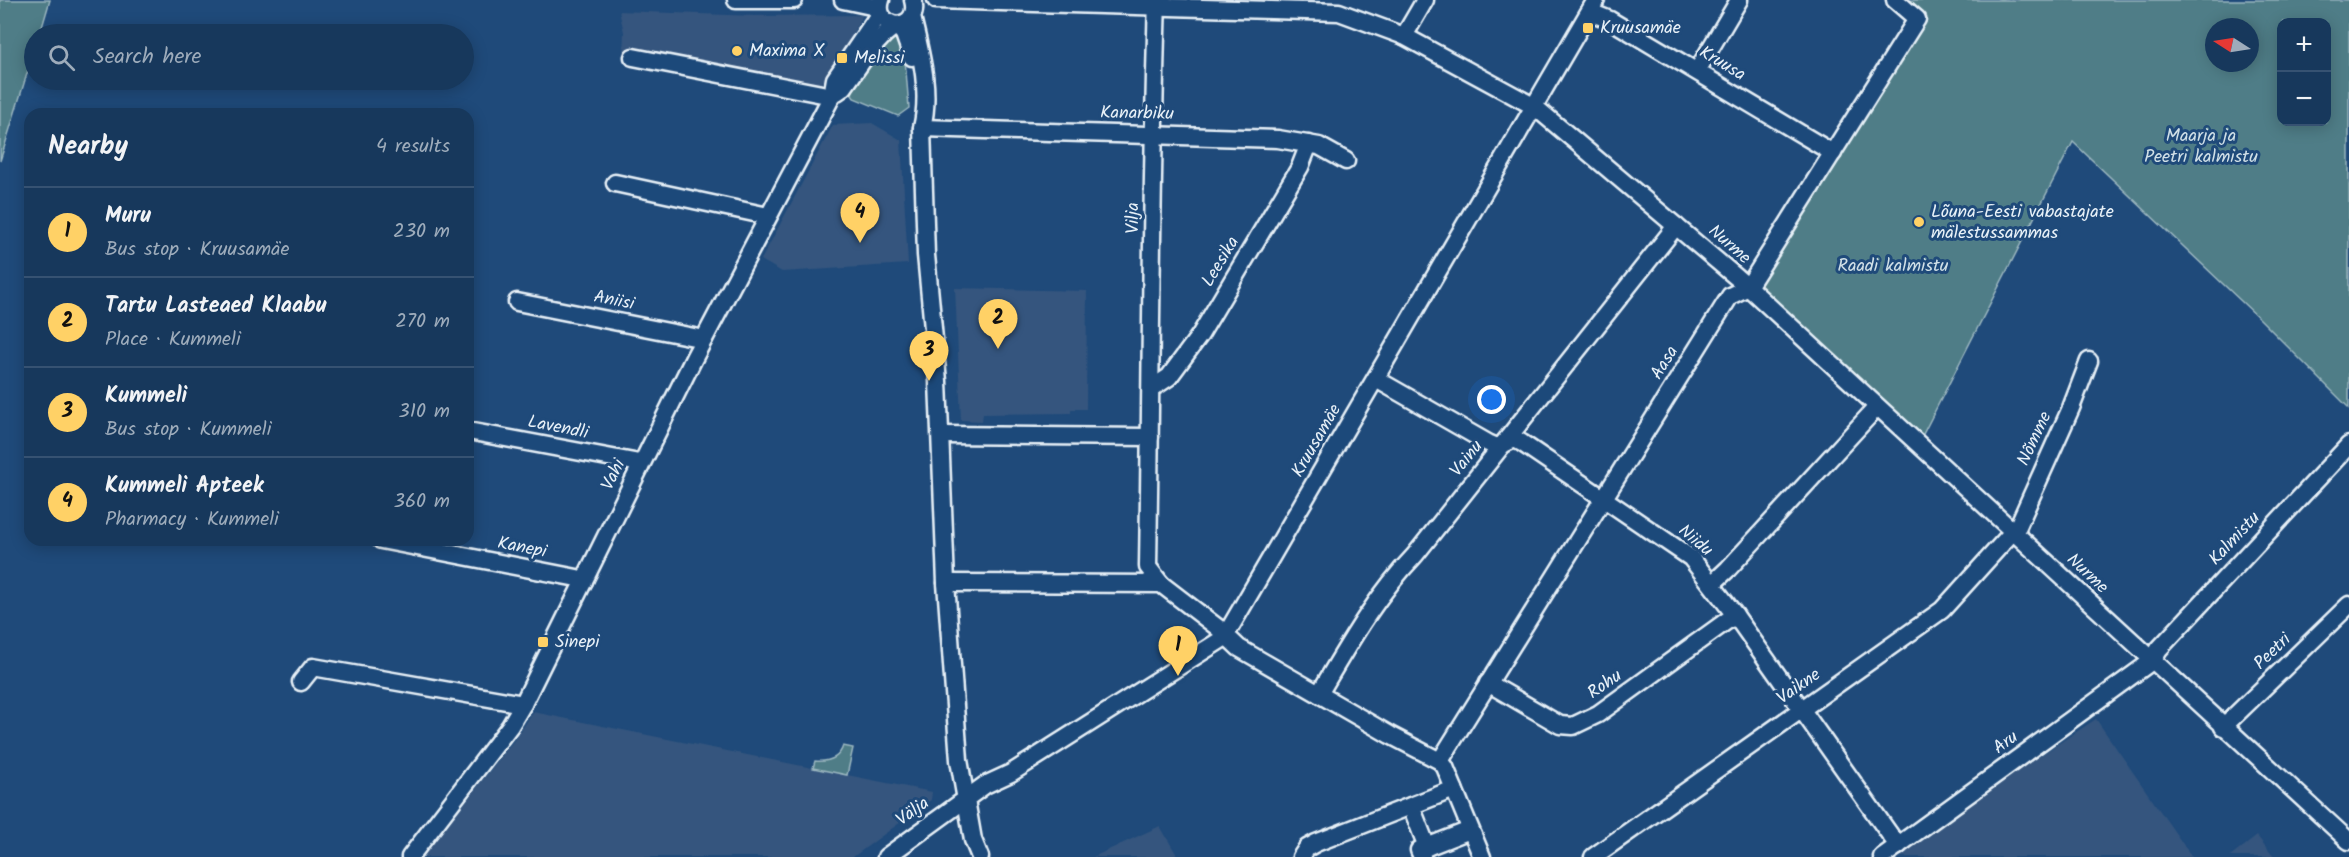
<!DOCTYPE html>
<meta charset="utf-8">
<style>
body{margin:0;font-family:Kalam,sans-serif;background:#244365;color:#f1f3f6}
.controls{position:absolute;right:18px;top:18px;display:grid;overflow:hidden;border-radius:12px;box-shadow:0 3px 15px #0003}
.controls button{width:54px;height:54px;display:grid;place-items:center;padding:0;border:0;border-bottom:2px solid #365272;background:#17385c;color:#f1f3f6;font:30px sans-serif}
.compass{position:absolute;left:2205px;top:18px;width:54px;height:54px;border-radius:50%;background:#17385c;box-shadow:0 3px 15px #0003;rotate:282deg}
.you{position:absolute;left:1492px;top:400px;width:21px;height:21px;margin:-15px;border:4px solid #fff;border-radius:50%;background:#1a73e8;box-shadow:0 0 0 9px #1a73e833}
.badge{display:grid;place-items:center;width:39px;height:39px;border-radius:50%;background:#ffd166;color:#111;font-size:20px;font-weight:700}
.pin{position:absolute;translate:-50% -50px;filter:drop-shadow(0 2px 3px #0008)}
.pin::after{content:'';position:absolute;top:32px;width:21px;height:18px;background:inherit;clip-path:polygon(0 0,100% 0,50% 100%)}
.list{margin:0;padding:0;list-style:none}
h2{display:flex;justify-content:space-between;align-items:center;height:78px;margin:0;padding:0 24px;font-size:26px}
h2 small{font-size:20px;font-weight:400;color:#9eacbb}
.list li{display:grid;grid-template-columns:39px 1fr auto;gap:18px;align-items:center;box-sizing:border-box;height:90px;padding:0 24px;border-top:2px solid #365272}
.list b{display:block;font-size:22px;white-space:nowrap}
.list p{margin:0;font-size:20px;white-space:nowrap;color:#9eacbb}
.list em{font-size:20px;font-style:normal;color:#9eacbb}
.icon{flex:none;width:33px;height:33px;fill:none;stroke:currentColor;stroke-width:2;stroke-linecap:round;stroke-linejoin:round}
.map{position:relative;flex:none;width:2349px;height:857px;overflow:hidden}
.search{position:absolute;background:#17385c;box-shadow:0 3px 15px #0003;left:24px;top:24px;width:450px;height:66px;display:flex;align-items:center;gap:15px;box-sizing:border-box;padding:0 21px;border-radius:33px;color:#9eacbb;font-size:22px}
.panel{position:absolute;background:#17385c;box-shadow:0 3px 15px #0003;left:24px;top:108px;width:450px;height:438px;border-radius:18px}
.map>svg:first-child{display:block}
.built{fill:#34557e}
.green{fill:#4f7d87;stroke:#9cb7c0;stroke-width:1.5;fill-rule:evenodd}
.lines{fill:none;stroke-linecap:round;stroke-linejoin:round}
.minor-casing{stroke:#e8f1f8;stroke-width:21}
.minor{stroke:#1f4a7a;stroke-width:16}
.poi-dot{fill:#ffd166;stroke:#1f4a7a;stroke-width:2}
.labels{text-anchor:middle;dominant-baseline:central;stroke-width:6;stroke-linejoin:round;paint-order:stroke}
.poi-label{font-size:18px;fill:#e8f1f8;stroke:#1f4a7a;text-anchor:start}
.street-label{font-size:18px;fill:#e8f1f8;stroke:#1f4a7a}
.park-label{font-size:18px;fill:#d1e0e7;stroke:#1f4a7a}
</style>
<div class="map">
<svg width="2349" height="857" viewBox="0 0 2349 857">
<rect width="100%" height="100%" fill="#1f4a7a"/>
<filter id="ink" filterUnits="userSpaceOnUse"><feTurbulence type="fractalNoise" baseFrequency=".0167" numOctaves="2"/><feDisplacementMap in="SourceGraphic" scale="12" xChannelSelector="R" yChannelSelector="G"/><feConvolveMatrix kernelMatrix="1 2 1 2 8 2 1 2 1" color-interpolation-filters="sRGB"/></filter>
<g filter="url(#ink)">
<!-- built -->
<g class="built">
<path d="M619,11L755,16L863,15L817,97L623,55L624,32Z"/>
<path d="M872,123L901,140L908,264L782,272L761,260L833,125Z"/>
<path d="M955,288L1087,291L1086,409H1071V413L983,414L982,421L961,420Z"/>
<path d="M533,712L932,792L931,800L853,857H422L518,735Z"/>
<path d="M2096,719L2192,857H1895L2009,776Z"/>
<path d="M1160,826L1178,857H1093Z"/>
<path d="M2257,836L2274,857H2230Z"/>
</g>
<!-- green -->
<g class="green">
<path d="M0,0H50L40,34H34V51L0,161Z"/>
<path d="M1909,0H2349V408L2260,319L2073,142L1921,438L1757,288L1926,15ZM2282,22H2326V122H2282ZM2214,27H2250V63H2214Z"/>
<path d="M892,38L899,39L905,59L909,108L898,116L854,98L852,95C855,74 876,51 892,38Z"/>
<path d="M843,746L853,748L847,775L813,768L815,761C827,762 839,759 843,746Z"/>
</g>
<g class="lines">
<!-- minor casing -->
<g class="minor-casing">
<g id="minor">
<path d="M736,0H794"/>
<path d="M843,0L871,6L880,13"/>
<path d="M881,0C877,13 883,22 896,25C910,24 917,14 913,0"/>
<path d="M936,0L1339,12L1404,36L1535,107L1748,287L2349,841"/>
<path d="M1157,0C1151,189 1151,378 1148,567L1161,584"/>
<path d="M1590,12L1610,20L1833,153"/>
<path d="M912,17C921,54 931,91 922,128L926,255L938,381L946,583L959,760L973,840L980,857"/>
<path d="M896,25L904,34L912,57"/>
<path d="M1404,36L1425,0"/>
<path d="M633,57L832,96"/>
<path d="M1697,71L1739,0"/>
<path d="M837,92L844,87L870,50L885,34L896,25"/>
<path d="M922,128L1278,139L1319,146L1346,161"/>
<path d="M615,183L768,216"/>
<path d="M517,302L704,339"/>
<path d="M1376,379L1488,443L1497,447L1515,439L1522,443L1691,558L1735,615L1898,846"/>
<path d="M1151,386L1157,385L1169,377L1200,335L1300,167L1309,144"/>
<path d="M468,431L634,462L640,467"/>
<path d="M941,435L1150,437"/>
<path d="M381,540L577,578L584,581"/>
<path d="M946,583L1161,584L1217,627L1239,648L1390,735L1440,761L1445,767L1482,857"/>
<path d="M1712,584L1728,569L1877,407"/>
<path d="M301,682L313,667L523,704"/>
<path d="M1488,683L1560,725L1573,726L1598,714L1735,615"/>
<path d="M1319,694C1348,645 1375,597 1415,555L1676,226"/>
<path d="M2223,727L2349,605"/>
<path d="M1440,761L1730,296L1748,287L1917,19L1895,0"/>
<path d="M1411,806L1427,847"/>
<path d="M410,857L510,726L523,704L694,358L832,96L835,79L880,13"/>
<path d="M886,857L985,785L1011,773L1224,638L1596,0"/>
<path d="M1301,857L1307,848L1316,843L1454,789"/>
<path d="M1422,857L1419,850L1470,830"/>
<path d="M1593,857L1942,610L2018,526L2071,408L2089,361"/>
<path d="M1882,857L2152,661L2159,649L2349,445"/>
</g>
</g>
<!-- minor -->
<use href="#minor" class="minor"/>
</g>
</g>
<!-- markers -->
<g class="poi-dot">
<rect x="1582" y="22" width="12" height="12" rx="3"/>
<circle cx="737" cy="51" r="6"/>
<rect x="836" y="52" width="12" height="12" rx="3"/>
<circle cx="1919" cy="222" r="6"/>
<rect x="537" y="636" width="12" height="12" rx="3"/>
</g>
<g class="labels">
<!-- poi labels -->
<g class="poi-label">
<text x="1600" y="28">Kruusamäe</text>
<text x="749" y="51">Maxima X</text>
<text x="854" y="58">Melissi</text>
<text x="1931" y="212">Lõuna-Eesti vabastajate<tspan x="1931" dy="21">mälestussammas</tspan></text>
<text x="555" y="642">Sinepi</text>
</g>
<!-- street labels -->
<g class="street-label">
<text transform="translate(1722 64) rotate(31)">Kruusa</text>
<text transform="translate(1137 114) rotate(1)">Kanarbiku</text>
<text transform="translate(1133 218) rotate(-90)">Vilja</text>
<text transform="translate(1729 245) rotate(41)">Nurme</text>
<text transform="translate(1221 262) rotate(-59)">Leesika</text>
<text transform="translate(614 301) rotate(11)">Aniisi</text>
<text transform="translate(1665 363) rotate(-58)">Aasa</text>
<text transform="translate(558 428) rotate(11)">Lavendli</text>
<text transform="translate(2035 439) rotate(-65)">Nõmme</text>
<text transform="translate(1317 441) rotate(-60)">Kruusamäe</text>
<text transform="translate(1467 459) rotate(-51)">Vainu</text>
<text transform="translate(614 475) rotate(-64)">Vahi</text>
<text transform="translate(2235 539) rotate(-47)">Kalmistu</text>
<text transform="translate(1695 541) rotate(40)">Niidu</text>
<text transform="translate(522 548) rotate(11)">Kanepi</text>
<text transform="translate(2087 574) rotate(43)">Nurme</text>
<text transform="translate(2273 652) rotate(-44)">Peetri</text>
<text transform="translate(1605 685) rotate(-35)">Rohu</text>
<text transform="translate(1799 687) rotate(-35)">Vaikne</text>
<text transform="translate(2006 743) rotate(-36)">Aru</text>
<text transform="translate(913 812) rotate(-36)">Välja</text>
</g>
<!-- park labels -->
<g class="park-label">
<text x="2201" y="136">Maarja ja<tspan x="2201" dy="21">Peetri kalmistu</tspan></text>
<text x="1893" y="266">Raadi kalmistu</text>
</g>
</g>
</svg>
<div class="controls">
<button>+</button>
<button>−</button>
</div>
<svg class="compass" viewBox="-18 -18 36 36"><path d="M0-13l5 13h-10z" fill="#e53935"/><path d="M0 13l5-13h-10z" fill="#9eacbb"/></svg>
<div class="you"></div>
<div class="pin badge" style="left:1178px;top:676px">1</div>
<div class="pin badge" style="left:998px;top:349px">2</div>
<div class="pin badge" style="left:929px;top:381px">3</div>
<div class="pin badge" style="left:860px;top:243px">4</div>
<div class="search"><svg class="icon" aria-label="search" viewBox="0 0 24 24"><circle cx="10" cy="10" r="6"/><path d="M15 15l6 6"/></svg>Search here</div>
<section class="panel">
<h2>Nearby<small>4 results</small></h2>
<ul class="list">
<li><span class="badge">1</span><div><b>Muru</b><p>Bus stop · Kruusamäe</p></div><em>230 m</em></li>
<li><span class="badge">2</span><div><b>Tartu Lasteaed Klaabu</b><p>Place · Kummeli</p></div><em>270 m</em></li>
<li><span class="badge">3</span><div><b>Kummeli</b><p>Bus stop · Kummeli</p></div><em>310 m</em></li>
<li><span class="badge">4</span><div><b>Kummeli Apteek</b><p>Pharmacy · Kummeli</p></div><em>360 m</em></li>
</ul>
</section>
</div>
